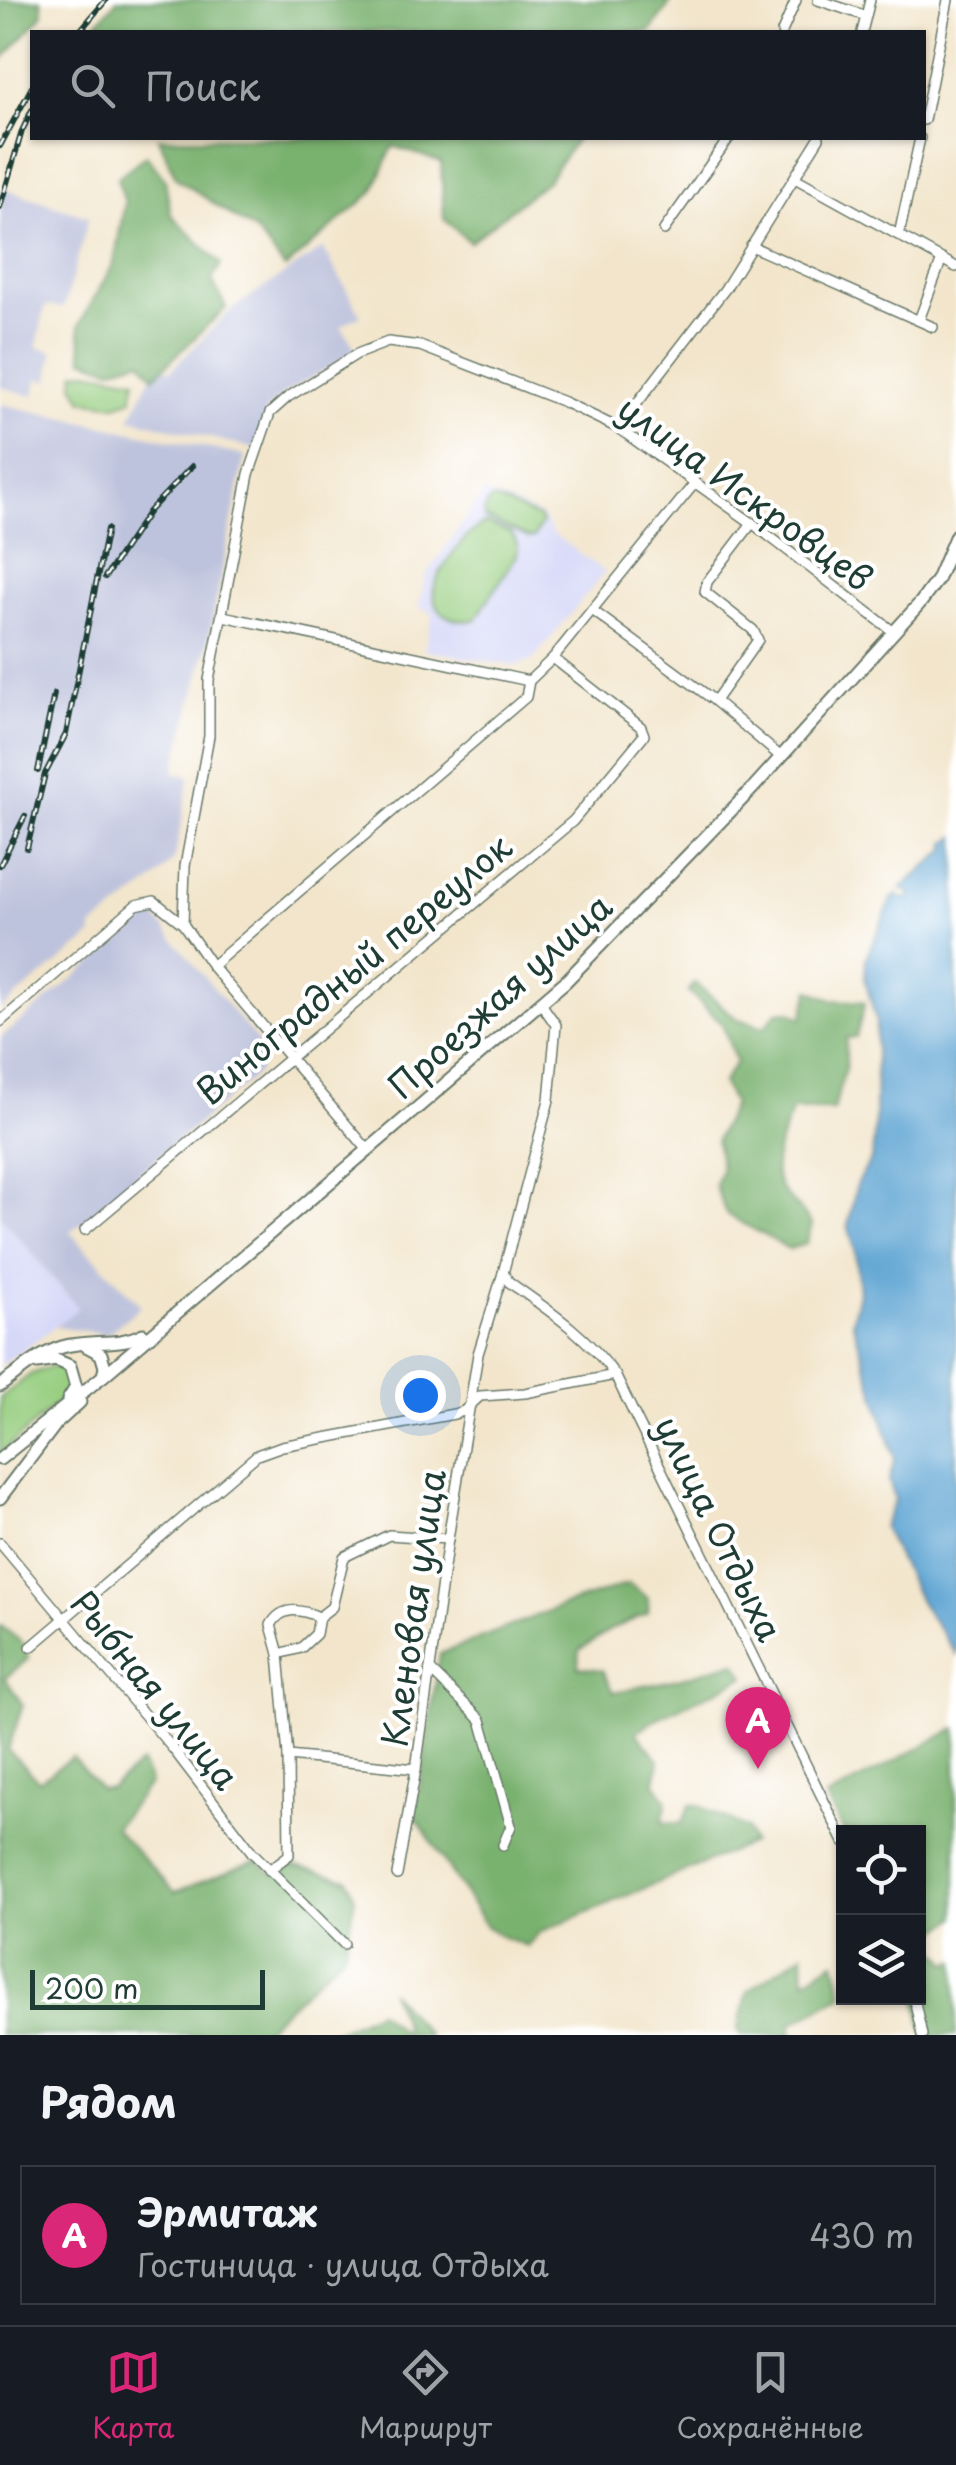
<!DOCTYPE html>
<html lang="ru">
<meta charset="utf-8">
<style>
body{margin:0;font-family:"Playpen Sans",sans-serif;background:#20242c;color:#f1f3f6}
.controls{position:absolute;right:30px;bottom:30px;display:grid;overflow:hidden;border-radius:0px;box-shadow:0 2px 8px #0004}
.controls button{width:90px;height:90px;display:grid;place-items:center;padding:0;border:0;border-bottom:2px solid #363941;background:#171b24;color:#f1f3f6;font:50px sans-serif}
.scale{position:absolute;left:30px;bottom:25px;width:235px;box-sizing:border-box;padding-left:10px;border:5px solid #1f3d34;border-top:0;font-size:28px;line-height:35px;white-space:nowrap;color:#1f3d34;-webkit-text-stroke:8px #fff;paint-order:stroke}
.you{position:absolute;left:420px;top:1395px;width:35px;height:35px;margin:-25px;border:8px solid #fff;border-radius:50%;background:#1a73e8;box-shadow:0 0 0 15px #1a73e833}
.badge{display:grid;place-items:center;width:65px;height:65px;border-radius:50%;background:#db2777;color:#fff;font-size:32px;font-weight:700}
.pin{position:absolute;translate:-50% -82px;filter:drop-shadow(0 2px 5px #0008)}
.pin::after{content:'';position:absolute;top:52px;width:35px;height:30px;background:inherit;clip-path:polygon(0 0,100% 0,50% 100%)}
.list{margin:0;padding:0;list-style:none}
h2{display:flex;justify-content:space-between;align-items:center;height:130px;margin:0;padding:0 40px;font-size:42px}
h2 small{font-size:32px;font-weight:400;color:#9ea1a6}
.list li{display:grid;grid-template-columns:65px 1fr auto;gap:30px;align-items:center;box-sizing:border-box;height:140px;margin:0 20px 20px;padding:0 20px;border:2px solid #363941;border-radius:0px}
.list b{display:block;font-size:38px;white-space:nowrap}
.list p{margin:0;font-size:32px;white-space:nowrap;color:#9ea1a6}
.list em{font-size:32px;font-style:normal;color:#9ea1a6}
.icon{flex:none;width:55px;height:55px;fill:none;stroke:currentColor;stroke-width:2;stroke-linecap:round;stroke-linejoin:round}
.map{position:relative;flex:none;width:956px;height:2035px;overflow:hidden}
.search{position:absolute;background:#171b24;box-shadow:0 2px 8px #0004;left:30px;right:30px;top:30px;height:110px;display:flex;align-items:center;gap:25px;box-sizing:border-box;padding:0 35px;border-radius:0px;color:#9ea1a6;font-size:38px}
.sheet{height:290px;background:#171b24}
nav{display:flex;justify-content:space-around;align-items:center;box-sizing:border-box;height:140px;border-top:2px solid #363941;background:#171b24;font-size:28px;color:#9ea1a6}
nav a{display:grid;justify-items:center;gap:5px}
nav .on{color:#db2777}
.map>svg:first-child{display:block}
.built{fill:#d6d8f8}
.industrial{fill:#bec3dd}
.green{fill:#97ce80;stroke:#5b865a;stroke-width:2.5}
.forest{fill:#79b16e;stroke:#4c7751;stroke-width:2.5}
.water{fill:#5aa2d1;stroke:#3c7082;stroke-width:2.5}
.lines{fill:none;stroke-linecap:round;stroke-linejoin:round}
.minor-casing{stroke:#697869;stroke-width:12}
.major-casing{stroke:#697869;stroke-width:15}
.minor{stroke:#fff;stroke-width:9}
.major{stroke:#fff;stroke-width:11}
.rail-casing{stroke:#1f3d34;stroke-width:6}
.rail{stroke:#fff;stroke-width:2.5;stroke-dasharray:8;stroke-linecap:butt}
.labels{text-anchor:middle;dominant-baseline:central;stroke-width:8;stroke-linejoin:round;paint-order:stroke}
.street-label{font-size:35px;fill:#1f3d34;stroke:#fff}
</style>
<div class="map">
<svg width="956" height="2035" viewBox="0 0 956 2035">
<rect width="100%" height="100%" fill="#fff"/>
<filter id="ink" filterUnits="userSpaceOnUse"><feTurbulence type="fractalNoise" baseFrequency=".01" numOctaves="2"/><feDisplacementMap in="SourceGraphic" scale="20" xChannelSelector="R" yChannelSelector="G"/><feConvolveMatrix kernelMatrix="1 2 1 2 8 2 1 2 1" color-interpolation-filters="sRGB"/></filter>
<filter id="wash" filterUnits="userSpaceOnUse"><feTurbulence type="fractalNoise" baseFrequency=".0048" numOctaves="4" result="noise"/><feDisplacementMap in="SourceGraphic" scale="40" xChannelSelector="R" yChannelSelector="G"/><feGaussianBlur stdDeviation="2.25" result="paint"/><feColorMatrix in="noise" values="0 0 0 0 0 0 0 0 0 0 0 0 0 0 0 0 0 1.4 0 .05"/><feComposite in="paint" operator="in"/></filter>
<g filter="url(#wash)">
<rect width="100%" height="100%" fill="#f2e5cb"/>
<!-- built -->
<g class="built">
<path d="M484,492L542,516L553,534L605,572L532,661L513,666L424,650L433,614L419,607L425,576Z"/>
<path d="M0,1215L79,1309L0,1366Z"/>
</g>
<!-- industrial -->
<g class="industrial">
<path d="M3,188L89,217L65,304L62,308L45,306L37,347L53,351L49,381L38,379L34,396L0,387V199Z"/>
<path d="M323,248L361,315L341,326L357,351L285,393L267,409L256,449L130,418L158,363L170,371L232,309Z"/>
<path d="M0,404L245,456L208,642L174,772L190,776L175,858L156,879L92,928L93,935L0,1010Z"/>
<path d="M153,914L262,1047L259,1072L70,1232L141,1306L107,1334L55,1327L78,1308L0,1215V1038Z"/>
</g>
<!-- green -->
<g class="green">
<path d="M87,371L136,379L132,399L116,405L83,400L74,385L75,373Z"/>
<path d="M494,499L540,518L542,523L534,537L529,538L485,518L484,512L489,501Z"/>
<path d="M487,523L512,534L518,546L517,555L476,619C455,626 427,611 435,585C441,566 468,529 487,523Z"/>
<path d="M56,1365L68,1376L67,1394L0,1455V1398L31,1374Z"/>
</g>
<!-- forest -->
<g class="forest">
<path d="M0,0H41L43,14L0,62Z"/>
<path d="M117,0H672L650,32H89Z"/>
<path d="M159,138H577L547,181L470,242L444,219L441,162L393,146L373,192L285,268L256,232L176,178Z"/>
<path d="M146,155L165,180L171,215L221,264L212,280L226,308L154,377L141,360L112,369L83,359L79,325L114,263L125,202L117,178Z"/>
<path d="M695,983L737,1019L765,1027L777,1012L789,1011L802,1018L810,990L832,1000L865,1002L856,1037L846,1038V1064L834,1110H792C783,1137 763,1169 785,1194C795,1205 804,1212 812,1225L806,1244L789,1249L726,1214L715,1185L721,1169L716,1140L733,1104L722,1083L736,1062L722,1024L688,991Z"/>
<path d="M629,1584L649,1599L648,1613L610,1630L579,1650L578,1667L602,1670L614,1692L678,1679L736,1662L745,1677L664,1715L636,1732L659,1760L655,1783L667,1801L662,1822L681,1824L690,1805H698L747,1829L752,1843L540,1932L527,1946L500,1936L486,1926L412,1811L420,1784L440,1654L561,1606Z"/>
<path d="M0,1625L26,1646L28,1659L5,1678L23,1705L8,1750L39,1781L72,1757L100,1789L110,1788L141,1763L150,1783L114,1828L175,1892L257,1861L274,1874L291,1865L348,1879L355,1898L344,1953L258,2035H0Z"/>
<path d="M956,1728V1918L939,1930L919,1922L918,1832H844L826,1798Z"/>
<path d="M919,1930L949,1963L956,1961V2035H924L917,1998Z"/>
<path d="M803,1953L804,1980L835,1961L843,1995L791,2024L792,2035H741L738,2029L748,1991Z"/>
<path d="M390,1991L428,2035H327L378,2011L401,2031L405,2027Z"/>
</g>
<!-- water -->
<path class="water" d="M956,836V1654L921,1603L883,1527L895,1499L889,1480L895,1458L852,1321L859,1293L855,1250L848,1225L857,1183L872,1158L875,1126L876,1021L865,978L866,958L892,899L898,894L900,898L910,899V894L901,888L947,849L946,844Z"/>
</g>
<g filter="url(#ink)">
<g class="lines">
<!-- minor casing -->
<g class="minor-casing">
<g id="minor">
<path d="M818,0L866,16"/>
<path d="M782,32L796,0"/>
<path d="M862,32L870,0"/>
<path d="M924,120L948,0"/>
<path d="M795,178L956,267"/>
<path d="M664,230L729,138"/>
<path d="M899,235L920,138"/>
<path d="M751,246L933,327"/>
<path d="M919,320L942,259"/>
<path d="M618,428L725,289L819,138"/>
<path d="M592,610L715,701L781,757"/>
<path d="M223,616L529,681"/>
<path d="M715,701L758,640L753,630L705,592L707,582L752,523"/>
<path d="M183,924L212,966L367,1149"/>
<path d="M212,966L526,697L529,681L553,658L694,484"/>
<path d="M0,1022L136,905L154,901L183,924L185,866L209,736V680L249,474L270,413L288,397L357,354L388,342L420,346L564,402L618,428L752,523L894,632"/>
<path d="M85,1230L573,821L644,735L641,727L553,658"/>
<path d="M503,1273L509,1282C547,1309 588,1336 615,1375L844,1842"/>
<path d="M0,1543L174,1750L252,1852L344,1944"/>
<path d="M31,1647L257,1455L282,1446L454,1414L464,1411L480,1396L525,1393L615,1375"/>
<path d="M279,1654L301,1648L316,1634L319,1617L332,1607L344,1557L389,1535L448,1539"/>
<path d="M430,1670L481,1720L511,1826L503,1845"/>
<path d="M288,1756L416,1769"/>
<path d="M269,1870L289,1855L288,1756L279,1654L271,1625C282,1605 301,1609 319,1617"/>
<path d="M397,1875L416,1769L448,1539L478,1354L503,1273L549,1100L556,1025L540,1002"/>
<path d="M914,1998L922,2035"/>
</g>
</g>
<!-- major casing -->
<g class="major-casing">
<g id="major">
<path d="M86,1346L101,1354L105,1367L103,1376"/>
<path d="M37,1363L56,1360L70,1366L76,1387L68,1400"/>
<path d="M0,1386C19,1372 39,1354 62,1347C89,1339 118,1347 143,1334"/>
<path d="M0,1459L103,1376L566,981L752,789L921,602L937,580L956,535"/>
<path d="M0,1498L56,1424L80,1402"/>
</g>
</g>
<!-- minor -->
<use href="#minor" class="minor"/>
<!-- major -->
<use href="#major" class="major"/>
<!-- rail casing -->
<g class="rail-casing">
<g id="rail">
<path d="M79,32L106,0"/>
<path d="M0,146L32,87"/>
<path d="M0,207L22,131L32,110"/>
<path d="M105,577L149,511L192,466"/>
<path d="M38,771L54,694"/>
<path d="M27,848L45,774L66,734L107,529"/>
<path d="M0,865L25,816"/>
</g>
</g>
<!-- rail -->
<use href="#rail" class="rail"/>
</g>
</g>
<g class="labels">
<!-- street labels -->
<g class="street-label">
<text transform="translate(746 492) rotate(36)">улица Искровцев</text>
<text transform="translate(353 968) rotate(-40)">Виноградный переулок</text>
<text transform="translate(499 995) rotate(-42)">Проезжая улица</text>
<text transform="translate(720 1528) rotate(64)">улица Отдыха</text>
<text transform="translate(412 1608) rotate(-82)">Кленовая улица</text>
<text transform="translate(156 1689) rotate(51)">Рыбная улица</text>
</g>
</g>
</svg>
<div class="controls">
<button><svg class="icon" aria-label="locate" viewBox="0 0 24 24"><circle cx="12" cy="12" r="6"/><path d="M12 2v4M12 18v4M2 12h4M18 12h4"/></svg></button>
<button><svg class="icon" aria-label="layers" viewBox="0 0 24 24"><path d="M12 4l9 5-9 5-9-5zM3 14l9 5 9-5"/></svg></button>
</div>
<div class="scale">200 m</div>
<div class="you"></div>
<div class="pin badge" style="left:758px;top:1769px">A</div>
<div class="search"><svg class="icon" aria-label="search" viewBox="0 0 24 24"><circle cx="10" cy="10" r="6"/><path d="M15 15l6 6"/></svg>Поиск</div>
</div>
<section class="sheet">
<h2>Рядом<small></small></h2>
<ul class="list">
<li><span class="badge">A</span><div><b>Эрмитаж</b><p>Гостиница · улица Отдыха</p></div><em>430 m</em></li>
</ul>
</section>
<nav>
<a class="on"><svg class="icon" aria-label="map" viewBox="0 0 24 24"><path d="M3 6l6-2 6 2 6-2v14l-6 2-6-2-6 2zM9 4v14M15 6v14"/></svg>Карта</a>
<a><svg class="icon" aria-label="directions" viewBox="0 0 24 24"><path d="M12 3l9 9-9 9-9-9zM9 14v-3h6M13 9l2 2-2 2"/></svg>Маршрут</a>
<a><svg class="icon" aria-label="saved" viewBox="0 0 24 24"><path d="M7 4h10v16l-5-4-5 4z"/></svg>Сохранённые</a>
</nav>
